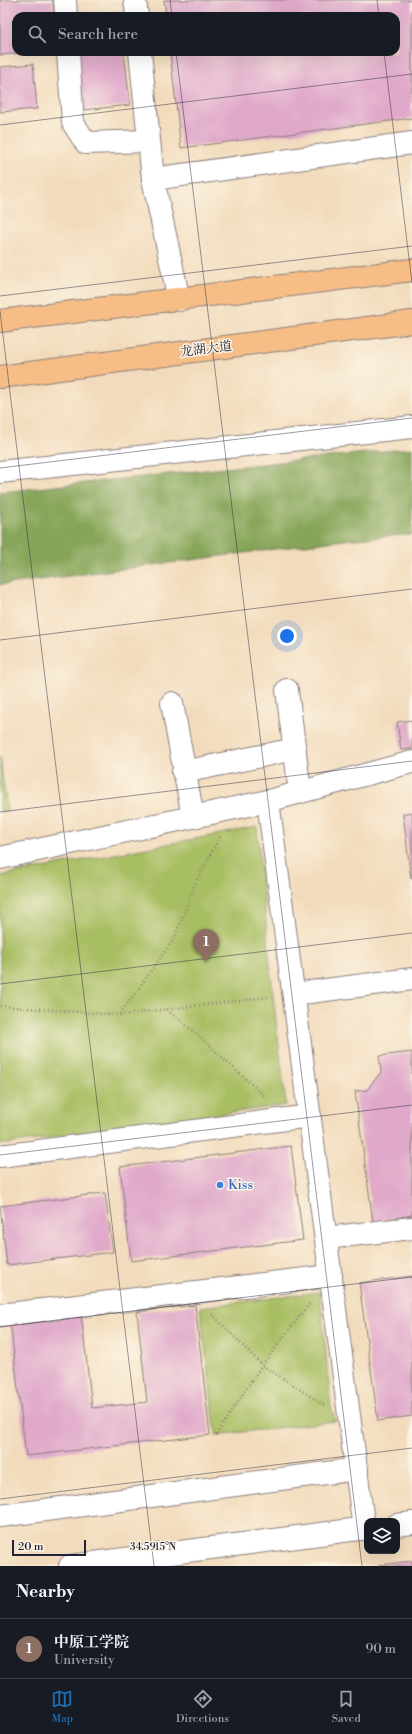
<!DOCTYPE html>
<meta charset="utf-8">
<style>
body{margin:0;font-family:"Libre Bodoni","Noto Serif SC",serif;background:#20242c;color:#f1f3f6}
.controls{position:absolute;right:12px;bottom:12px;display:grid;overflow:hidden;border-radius:8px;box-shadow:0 4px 16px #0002}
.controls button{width:36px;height:36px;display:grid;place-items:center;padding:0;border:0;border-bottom:1px solid #363941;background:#171b24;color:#f1f3f6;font:20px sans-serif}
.scale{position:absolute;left:12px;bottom:10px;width:74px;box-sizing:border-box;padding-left:4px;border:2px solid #22223b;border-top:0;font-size:11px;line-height:14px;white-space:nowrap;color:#22223b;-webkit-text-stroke:3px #fcf5e5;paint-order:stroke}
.you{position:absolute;left:287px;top:636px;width:14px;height:14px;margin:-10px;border:3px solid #fff;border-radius:50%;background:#1a73e8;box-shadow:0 0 0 6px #1a73e833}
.badge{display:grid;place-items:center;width:26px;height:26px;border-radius:50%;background:#1f6fb2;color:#fff;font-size:13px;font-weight:700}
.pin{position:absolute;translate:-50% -33px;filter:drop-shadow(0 1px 2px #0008)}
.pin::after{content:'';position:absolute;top:21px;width:14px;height:12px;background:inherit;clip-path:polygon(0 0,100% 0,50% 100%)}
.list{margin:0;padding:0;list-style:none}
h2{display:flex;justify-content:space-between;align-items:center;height:52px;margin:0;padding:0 16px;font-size:17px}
h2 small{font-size:13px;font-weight:400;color:#9ea1a6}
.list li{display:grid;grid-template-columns:26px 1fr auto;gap:12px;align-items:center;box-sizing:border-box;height:60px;padding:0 16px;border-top:1px solid #363941}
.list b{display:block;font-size:15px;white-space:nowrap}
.list p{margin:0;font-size:13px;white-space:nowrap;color:#9ea1a6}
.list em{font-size:13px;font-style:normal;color:#9ea1a6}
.icon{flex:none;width:22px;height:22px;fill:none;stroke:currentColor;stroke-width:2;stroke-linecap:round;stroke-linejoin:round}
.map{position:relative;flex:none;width:412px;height:1566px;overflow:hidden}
.search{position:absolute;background:#171b24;box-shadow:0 4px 16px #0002;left:12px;right:12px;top:12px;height:44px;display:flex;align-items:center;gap:10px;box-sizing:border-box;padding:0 14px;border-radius:12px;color:#9ea1a6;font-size:15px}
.sheet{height:112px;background:#171b24}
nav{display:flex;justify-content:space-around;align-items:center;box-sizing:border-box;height:56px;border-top:1px solid #363941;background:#171b24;font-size:11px;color:#9ea1a6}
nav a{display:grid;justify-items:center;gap:2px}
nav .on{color:#1f6fb2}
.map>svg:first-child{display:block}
.green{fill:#a8be62;stroke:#65704e}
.forest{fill:#86a558;stroke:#54644a}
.building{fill:#e0a9ca}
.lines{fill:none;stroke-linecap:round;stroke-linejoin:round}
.minor-casing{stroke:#8a7e7c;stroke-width:24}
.highway-casing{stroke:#8a7e7c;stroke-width:24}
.path{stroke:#8a7e7c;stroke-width:2.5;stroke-dasharray:1 3;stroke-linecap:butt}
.minor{stroke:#fff;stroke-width:22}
.highway{stroke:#f6be86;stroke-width:22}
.ticks{fill:none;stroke:#22223b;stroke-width:1;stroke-opacity:0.45}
.shop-dot{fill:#3f7fe0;stroke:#fcf5e5;stroke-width:1.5}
.labels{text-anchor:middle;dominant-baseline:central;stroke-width:3;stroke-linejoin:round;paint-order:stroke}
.street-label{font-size:13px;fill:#22223b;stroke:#fcf5e5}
.shop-label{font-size:13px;fill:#366cbe;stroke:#fcf5e5;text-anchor:start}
.ticks-label{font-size:10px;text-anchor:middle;fill:#22223b;stroke:#fcf5e5;stroke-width:3;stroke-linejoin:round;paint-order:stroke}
</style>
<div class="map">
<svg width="412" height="1566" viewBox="0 0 412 1566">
<rect width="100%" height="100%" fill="#fcf5e5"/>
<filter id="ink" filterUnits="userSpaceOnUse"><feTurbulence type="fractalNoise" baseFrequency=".025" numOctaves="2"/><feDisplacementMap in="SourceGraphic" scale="8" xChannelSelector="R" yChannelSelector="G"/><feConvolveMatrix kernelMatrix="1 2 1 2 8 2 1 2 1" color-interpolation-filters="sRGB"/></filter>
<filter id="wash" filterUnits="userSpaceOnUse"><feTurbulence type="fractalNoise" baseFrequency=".012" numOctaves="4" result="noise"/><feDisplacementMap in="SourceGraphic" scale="16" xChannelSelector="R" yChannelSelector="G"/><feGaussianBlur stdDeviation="0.9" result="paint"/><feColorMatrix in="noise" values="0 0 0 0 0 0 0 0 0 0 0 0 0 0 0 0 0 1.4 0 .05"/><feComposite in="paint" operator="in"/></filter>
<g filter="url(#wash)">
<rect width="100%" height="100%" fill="#f2dbbc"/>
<!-- green -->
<g class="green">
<path d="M0,757L7,811L0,812Z"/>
<path d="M257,827L273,995L286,1105L0,1145V876Z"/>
<path d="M320,1292L331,1408L336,1421L216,1435L200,1307Z"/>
</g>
<!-- forest -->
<path class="forest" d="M412,448V534L344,540L0,585V492Z"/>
<g id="blocks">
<!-- building -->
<g class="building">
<path d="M0,0H53L54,16H16V52L22,53L0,55Z"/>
<path d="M164,0H412V118L181,148L170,52H396V16H166Z"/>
<path d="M120,13L121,16H99V15Z"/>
<path d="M77,52H124L130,105L83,110Z"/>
<path d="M33,64L37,109L0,112V67Z"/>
<path d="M412,720V749L401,750L397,722Z"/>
<path d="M412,812V879H411L403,814Z"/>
<path d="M412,1052V1215L373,1222L355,1091L367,1090L381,1072L379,1056Z"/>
<path d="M291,1146L303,1240L131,1261L120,1167Z"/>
<path d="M105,1193L113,1252L7,1265L0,1206Z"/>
<path d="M412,1276V1416L378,1421L359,1283Z"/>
<path d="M195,1305L210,1435L26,1456L10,1321L81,1313L92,1408L147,1402L137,1312Z"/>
<path d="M412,1561V1566H379V1565Z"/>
</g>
</g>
</g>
<g filter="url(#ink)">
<use href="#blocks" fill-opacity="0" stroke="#8a7e7c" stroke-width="1"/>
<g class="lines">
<!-- minor casing -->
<g class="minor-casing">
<g id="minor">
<path d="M65,0L66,16"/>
<path d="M135,0L137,16"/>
<path d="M68,52L73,123L86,143L149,141"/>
<path d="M140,52L153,179L179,300"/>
<path d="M153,179L412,143"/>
<path d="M0,472L412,427"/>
<path d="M287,690L300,792"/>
<path d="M172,703L193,817"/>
<path d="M183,772L295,749"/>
<path d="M268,801L364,1529"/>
<path d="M0,858L268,801L412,762"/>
<path d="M294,994L412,979"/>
<path d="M0,1156L310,1116"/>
<path d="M326,1238L412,1228"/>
<path d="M0,1315L331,1276"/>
<path d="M0,1516L357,1469"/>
<path d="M397,1525L412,1523"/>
<path d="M70,1566L367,1528"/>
</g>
</g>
<!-- highway casing -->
<g class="highway-casing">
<g id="highway">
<path d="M0,321L412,270"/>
<path d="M0,377L412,322"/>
</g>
</g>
<!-- path -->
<g class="path">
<path d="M0,1006L120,1015L269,997"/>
<path d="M167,1010L197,1034L265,1097"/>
<path d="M120,1014L174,939L196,882L221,835"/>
<path d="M212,1314L262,1365L324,1405"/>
<path d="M216,1435L262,1365L310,1303"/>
</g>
<!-- minor -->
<use href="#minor" class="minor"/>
<!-- highway -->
<use href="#highway" class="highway"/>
</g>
</g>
<!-- ticks -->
<path class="ticks" d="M170,0L172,16M377,0L379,16M176,52L362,1566M384,52L412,283M0,125L412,74M0,296L412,246M0,311L154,1566M0,468L412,418M0,640L412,589M0,812L412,761M0,984L412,933M0,1155L412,1105M0,1327L412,1277M0,1499L412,1448"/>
<!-- markers -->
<circle class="shop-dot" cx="220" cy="1185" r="4"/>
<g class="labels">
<!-- street labels -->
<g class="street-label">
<text transform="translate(206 349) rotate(-7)">龙湖大道</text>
</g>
<!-- shop labels -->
<g class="shop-label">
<text x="228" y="1185">Kiss</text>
</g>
</g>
<g class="ticks-label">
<text x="153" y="1550">34.5915°N</text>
</g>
</svg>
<div class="controls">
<button><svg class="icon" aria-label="layers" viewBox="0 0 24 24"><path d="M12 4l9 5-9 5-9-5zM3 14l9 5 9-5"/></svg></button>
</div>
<div class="scale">20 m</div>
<div class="you"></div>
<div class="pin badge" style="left:206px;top:962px;background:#8d6e63">1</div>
<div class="search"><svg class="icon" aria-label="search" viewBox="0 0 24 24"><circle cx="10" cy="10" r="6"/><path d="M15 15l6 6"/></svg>Search here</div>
</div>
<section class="sheet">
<h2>Nearby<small></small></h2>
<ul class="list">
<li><span class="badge" style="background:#8d6e63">1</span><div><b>中原工学院</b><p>University</p></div><em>90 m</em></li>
</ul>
</section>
<nav>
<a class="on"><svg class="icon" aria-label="map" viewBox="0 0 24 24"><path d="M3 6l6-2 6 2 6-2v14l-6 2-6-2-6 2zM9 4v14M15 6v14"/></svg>Map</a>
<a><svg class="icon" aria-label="directions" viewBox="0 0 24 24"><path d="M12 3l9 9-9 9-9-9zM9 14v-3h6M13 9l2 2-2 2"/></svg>Directions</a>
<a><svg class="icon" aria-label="saved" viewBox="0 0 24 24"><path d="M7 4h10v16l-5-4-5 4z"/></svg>Saved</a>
</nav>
